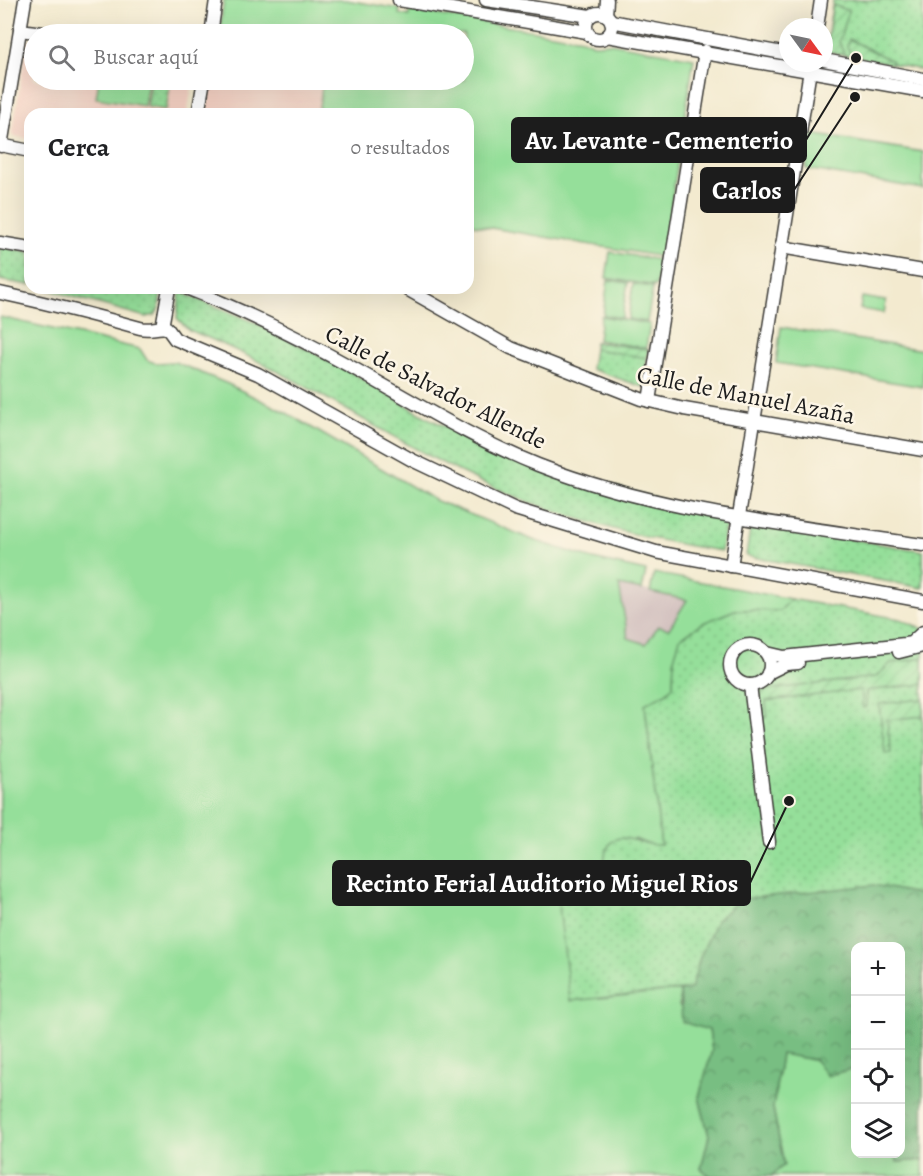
<!DOCTYPE html>
<html lang="es">
<meta charset="utf-8">
<style>
body{margin:0;font-family:Alegreya,serif;background:#f6f6f6;color:#202124}
.controls{position:absolute;right:18px;bottom:18px;display:grid;overflow:hidden;border-radius:12px;box-shadow:0 6px 24px #0002}
.controls button{width:54px;height:54px;display:grid;place-items:center;padding:0;border:0;border-bottom:2px solid #e0e0e0;background:#fff;color:#202124;font:30px sans-serif}
.compass{position:absolute;left:779px;top:18px;width:54px;height:54px;border-radius:50%;background:#fff;box-shadow:0 6px 24px #0002;rotate:123deg}
.list{margin:0;padding:0;list-style:none}
h2{display:flex;justify-content:space-between;align-items:center;height:78px;margin:0;padding:0 24px;font-size:26px}
h2 small{font-size:20px;font-weight:400;color:#757577}
.icon{flex:none;width:33px;height:33px;fill:none;stroke:currentColor;stroke-width:2;stroke-linecap:round;stroke-linejoin:round}
.map{position:relative;flex:none;width:923px;height:1176px;overflow:hidden}
.search{position:absolute;background:#fff;box-shadow:0 6px 24px #0002;left:24px;top:24px;width:450px;height:66px;display:flex;align-items:center;gap:15px;box-sizing:border-box;padding:0 21px;border-radius:33px;color:#757577;font-size:22px}
.panel{position:absolute;background:#fff;box-shadow:0 6px 24px #0002;left:24px;top:108px;width:450px;height:186px;border-radius:18px}
.map>svg:first-child{display:block}
.built{fill:#f6d2c4}
.industrial{fill:#d1bfbe}
.grass{fill:#95df9a;stroke:#587e5b;stroke-width:1.5}
.forest{fill:url(#forest-crowns);stroke:#4a6d4f;stroke-width:1.5}
.park{fill:url(#park-dots);stroke:#587e5b;stroke-width:1.5}
.garden{fill:url(#garden-furrows);stroke:#587e5b;stroke-width:1.5}
.lines{fill:none;stroke-linecap:round;stroke-linejoin:round}
.minor-casing{stroke:#3c3b37;stroke-width:15}
.minor{stroke:#fff;stroke-width:12}
.labels{text-anchor:middle;dominant-baseline:central;stroke-width:5;stroke-linejoin:round;paint-order:stroke}
.street-label{font-size:24px;fill:#1c1c1c;stroke:#fcf5e5}
.leader{fill:none;stroke:#1c1c1c;stroke-width:2}
.callout-dot{fill:#1c1c1c;stroke:#fcf5e5;stroke-width:2}
.callout{fill:#1c1c1c;stroke:#1c1c1c;stroke-width:2}
.callout-label{font-size:26px;text-anchor:middle;font-weight:bold;fill:#fff}
</style>
<div class="map">
<svg width="923" height="1176" viewBox="0 0 923 1176">
<defs>
<pattern id="forest-crowns" width="20" height="18" patternUnits="userSpaceOnUse" patternTransform="scale(1.5)"><rect width="20" height="18" fill="#78be82"/><path d="M2 6a3 3 0 1 1 6 0M12 15a3 3 0 1 1 6 0" fill="none" stroke="#629a6a"/></pattern>
<pattern id="park-dots" width="8" height="8" patternUnits="userSpaceOnUse" patternTransform="scale(1.5)"><rect width="8" height="8" fill="#95df9a"/><path d="M2 2h.1M6 6h.1" fill="none" stroke="#80bf84" stroke-width="1.8" stroke-linecap="round"/></pattern>
<pattern id="garden-furrows" width="10" height="10" patternUnits="userSpaceOnUse" patternTransform="scale(1.5)"><rect width="10" height="10" fill="#95df9a"/><path d="M-1 1l2-2M0 10L10 0M9 11l2-2" fill="none" stroke="#80bf84"/></pattern>
</defs>
<rect width="100%" height="100%" fill="#fcf5e5"/>
<filter id="ink" filterUnits="userSpaceOnUse"><feTurbulence type="fractalNoise" baseFrequency=".0167" numOctaves="2"/><feDisplacementMap in="SourceGraphic" scale="12" xChannelSelector="R" yChannelSelector="G"/><feConvolveMatrix kernelMatrix="1 2 1 2 8 2 1 2 1" color-interpolation-filters="sRGB"/></filter>
<filter id="wash" filterUnits="userSpaceOnUse"><feTurbulence type="fractalNoise" baseFrequency=".008" numOctaves="4" result="noise"/><feDisplacementMap in="SourceGraphic" scale="24" xChannelSelector="R" yChannelSelector="G"/><feGaussianBlur stdDeviation="1.35" result="paint"/><feColorMatrix in="noise" values="0 0 0 0 0 0 0 0 0 0 0 0 0 0 0 0 0 1.4 0 .05"/><feComposite in="paint" operator="in"/></filter>
<g filter="url(#wash)">
<rect width="100%" height="100%" fill="#f3eacf"/>
<!-- built -->
<g class="built">
<path d="M27,40L34,41V80H193L187,114H30V139L12,136Z"/>
<path d="M212,80H323L318,114H206Z"/>
</g>
<!-- industrial -->
<path class="industrial" d="M619,584L688,600L669,629L646,644L628,638Z"/>
<!-- grass -->
<g class="grass">
<path d="M224,0H346L400,9L399,14L409,16L410,10L582,39L594,44L610,43L694,58L663,257L468,224V114H318L323,80H464V34H219Z"/>
<path d="M99,80L148,82L144,106L96,98Z"/>
<path d="M811,134L923,152V189L806,169Z"/>
<path d="M610,252L660,260L656,286L606,278Z"/>
<path d="M608,280L628,283L622,318L603,315Z"/>
<path d="M633,284L653,287L647,322L628,319Z"/>
<path d="M862,297L886,301L884,313L860,309Z"/>
<path d="M601,316L650,324L646,348L598,340Z"/>
<path d="M0,317L140,349L147,360L155,363L175,362L228,384L285,412L435,500L533,540L593,559L646,571L642,590L619,585L628,638L646,644L658,626L669,629L687,600L650,592L654,573L791,599L780,611L735,610L703,623L674,659L673,686L666,693L645,705L661,845L652,846L635,839L604,860L607,869L622,880L669,991H680L679,1006L709,1030L712,1051L699,1097L709,1136L701,1169L711,1176H0Z"/>
<path d="M781,327L923,350V387L776,363Z"/>
<path d="M781,1053L851,1069L855,1078L856,1154H895L898,1162L923,1160V1176H771L784,1165L773,1108Z"/>
</g>
<!-- forest -->
<path class="forest" d="M874,885L923,895V1160L897,1162L895,1154H900V946H856L855,1078L851,1069L827,1076L815,1060L781,1054L773,1108L784,1165L771,1176H711L701,1169L709,1136L699,1097L712,1050L709,1030L682,1022L680,991L691,989L700,957L716,921L740,899Z"/>
<!-- park -->
<g class="park">
<path d="M833,0H923V70L825,51Z"/>
<path d="M151,82L170,85L166,110L147,107Z"/>
<path d="M0,247L30,252V285L0,280Z"/>
<path d="M42,288H161L159,308L155,315L146,317Z"/>
<path d="M180,292L256,323L346,369L428,418L504,454L727,519L721,551C623,537 522,506 435,459C353,416 276,364 189,330L177,318Z"/>
<path d="M595,342L648,349L643,387L591,369Z"/>
<path d="M751,523L923,551V588L746,556Z"/>
<path d="M791,599L900,619L923,629V895L874,885L740,899L716,921L700,957L691,989L570,1001L557,889L621,883L622,880L607,869L604,861C610,819 638,848 661,845L645,704L666,693L673,686L674,659L680,638L703,623L735,610L780,611Z"/>
</g>
<!-- garden -->
<g class="garden">
<path d="M833,5L849,11L839,41L844,55L825,51Z"/>
<path d="M849,39L892,61V64L851,56L847,46Z"/>
<path d="M595,342L648,349L647,358L594,349Z"/>
<path d="M923,658V684L866,691V707L863,708L861,690L766,701L767,717L760,719C759,707 756,698 766,690L876,677L891,663Z"/>
<path d="M923,699V716L887,720L891,753L885,754L879,704Z"/>
</g>
</g>
<g filter="url(#ink)">
<g class="lines">
<!-- minor casing -->
<g class="minor-casing">
<g id="minor">
<path d="M399,0L587,32"/>
<path d="M486,0L590,16"/>
<circle cx="599" cy="26" r="13"/>
<path d="M606,15L607,0"/>
<path d="M611,21L788,54"/>
<path d="M817,27L821,0"/>
<path d="M20,30L50,34"/>
<path d="M211,34L216,0"/>
<path d="M607,36L923,91"/>
<path d="M824,60L923,79"/>
<path d="M198,114L204,80"/>
<path d="M0,145L30,151"/>
<path d="M1,146L25,0"/>
<path d="M0,243L30,248"/>
<path d="M781,247L923,271"/>
<path d="M186,288C243,310 299,338 353,368C414,402 473,439 538,465C661,513 793,525 923,545"/>
<path d="M405,288L511,348L641,399L684,409L923,450"/>
<path d="M0,293C47,303 93,315 140,328C150,331 157,326 167,328L175,339L258,374L412,460L515,509L656,552L923,601"/>
<path d="M162,327L169,288"/>
<path d="M649,401L705,51"/>
<path d="M731,566L810,70"/>
<circle cx="750" cy="665" r="20"/>
<path d="M899,652L923,646"/>
<path d="M767,653L784,657L905,644L911,643L923,632"/>
<path d="M768,673L786,664L798,663"/>
<path d="M750,685L769,842"/>
</g>
</g>
<!-- minor -->
<use href="#minor" class="minor"/>
</g>
</g>
<g class="labels">
<!-- street labels -->
<g class="street-label">
<text transform="translate(436 387) rotate(27)">Calle de Salvador Allende</text>
<text transform="translate(746 395) rotate(11)">Calle de Manuel Azaña</text>
</g>
</g>
<!-- callouts -->
<path class="leader" d="M856 58L806 140M855 97L794 190M789 801L750 883"/>
<g class="callout-dot">
<circle cx="856" cy="58" r="6"/>
<circle cx="855" cy="97" r="6"/>
<circle cx="789" cy="801" r="6"/>
</g>
<g class="callout">
<rect x="512" y="118" width="294" height="44" rx="6"/>
<rect x="701" y="168" width="93" height="44" rx="6"/>
<rect x="333" y="861" width="417" height="44" rx="6"/>
</g>
<g class="callout-label">
<text x="659" y="149">Av. Levante - Cementerio</text>
<text x="747" y="199">Carlos</text>
<text x="542" y="892">Recinto Ferial Auditorio Miguel Rios</text>
</g>
</svg>
<div class="controls">
<button>+</button>
<button>−</button>
<button><svg class="icon" aria-label="locate" viewBox="0 0 24 24"><circle cx="12" cy="12" r="6"/><path d="M12 2v4M12 18v4M2 12h4M18 12h4"/></svg></button>
<button><svg class="icon" aria-label="layers" viewBox="0 0 24 24"><path d="M12 4l9 5-9 5-9-5zM3 14l9 5 9-5"/></svg></button>
</div>
<svg class="compass" viewBox="-18 -18 36 36"><path d="M0-13l5 13h-10z" fill="#e53935"/><path d="M0 13l5-13h-10z" fill="#757577"/></svg>
<div class="search"><svg class="icon" aria-label="search" viewBox="0 0 24 24"><circle cx="10" cy="10" r="6"/><path d="M15 15l6 6"/></svg>Buscar aquí</div>
<section class="panel">
<h2>Cerca<small>0 resultados</small></h2>
<ul class="list">
</ul>
</section>
</div>
